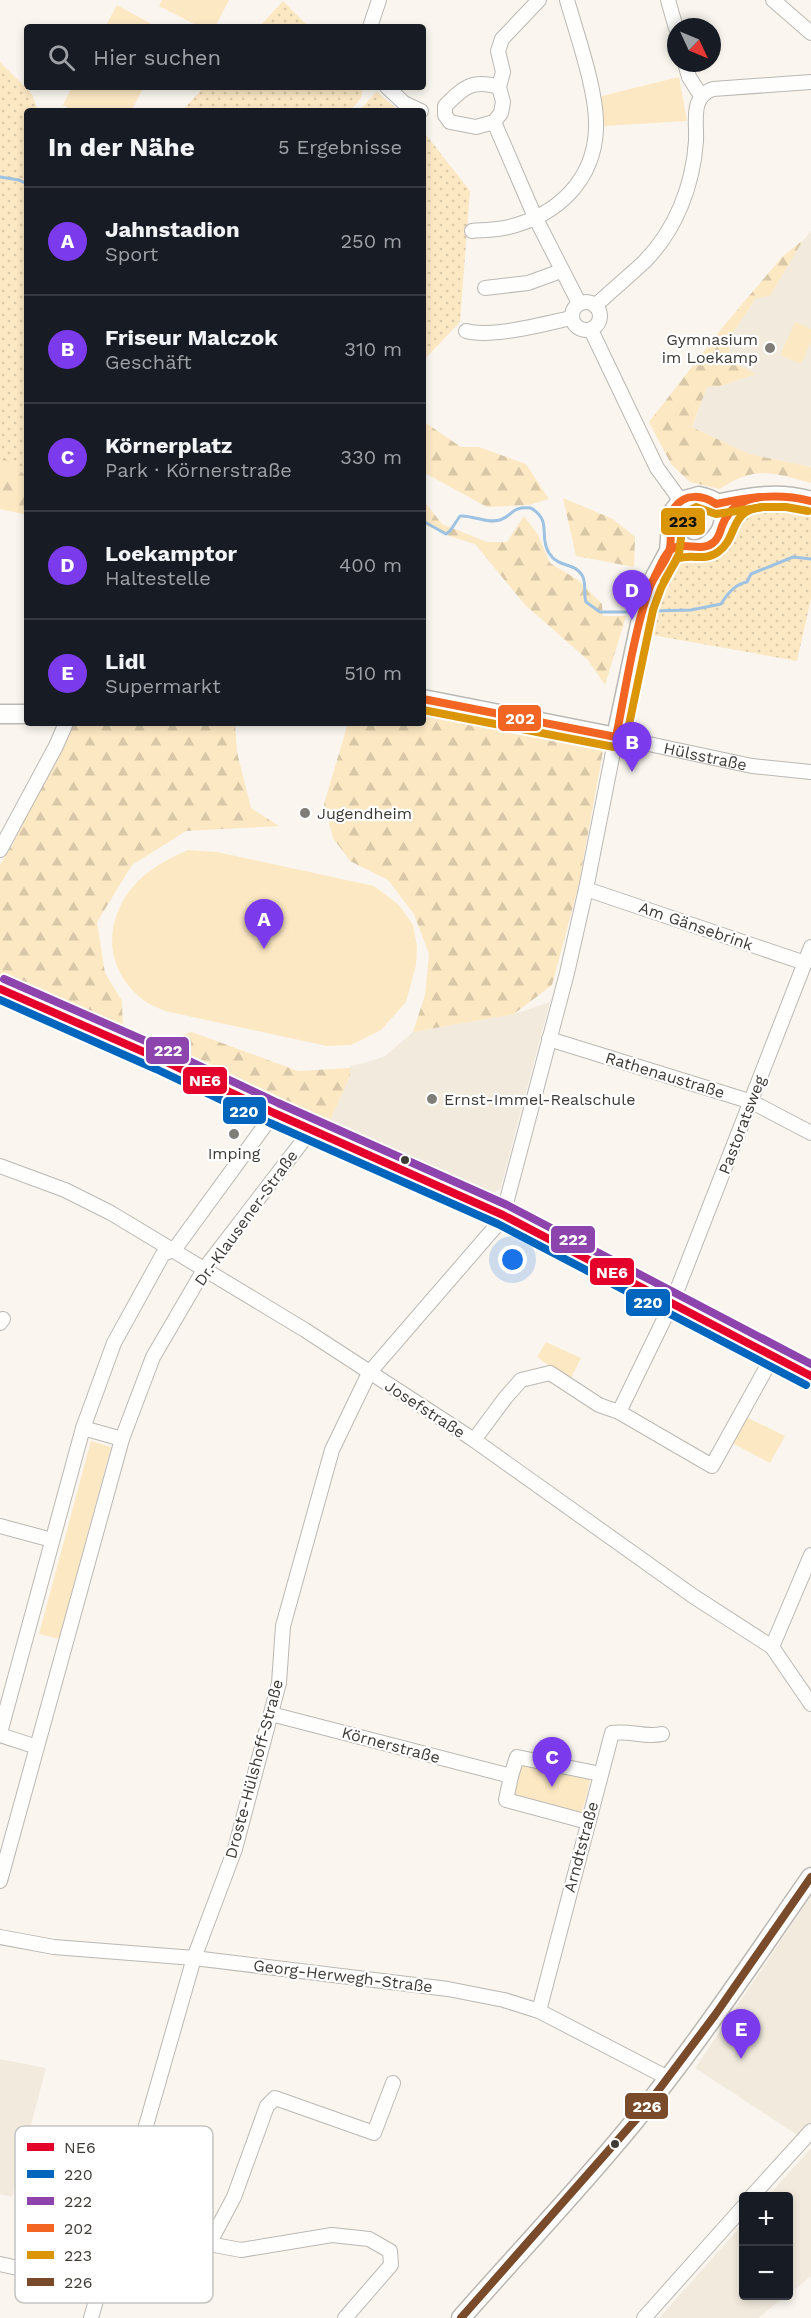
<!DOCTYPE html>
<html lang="de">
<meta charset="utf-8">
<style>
body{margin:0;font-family:"Work Sans",sans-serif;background:#20242c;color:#f1f3f6}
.controls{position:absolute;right:18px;bottom:18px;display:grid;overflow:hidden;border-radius:6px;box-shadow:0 3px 9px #0003}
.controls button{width:54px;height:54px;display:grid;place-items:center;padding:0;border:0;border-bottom:2px solid #363941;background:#171b24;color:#f1f3f6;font:30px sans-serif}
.compass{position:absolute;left:667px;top:18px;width:54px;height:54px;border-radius:50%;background:#171b24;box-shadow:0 3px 9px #0003;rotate:134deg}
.you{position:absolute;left:513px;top:1260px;width:21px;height:21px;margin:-15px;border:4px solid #fff;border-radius:50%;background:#1a73e8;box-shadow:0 0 0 9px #1a73e833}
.badge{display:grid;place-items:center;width:39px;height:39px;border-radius:50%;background:#7c3aed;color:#fff;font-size:20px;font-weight:700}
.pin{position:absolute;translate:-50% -50px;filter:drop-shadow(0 2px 3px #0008)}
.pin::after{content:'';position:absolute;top:32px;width:21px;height:18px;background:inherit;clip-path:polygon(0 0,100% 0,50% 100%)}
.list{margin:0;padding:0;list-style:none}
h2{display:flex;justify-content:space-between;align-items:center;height:78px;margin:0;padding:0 24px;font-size:26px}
h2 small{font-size:20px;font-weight:400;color:#9ea1a6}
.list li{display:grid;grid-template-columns:39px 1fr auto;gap:18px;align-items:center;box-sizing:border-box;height:108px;padding:0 24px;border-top:2px solid #363941}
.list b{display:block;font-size:22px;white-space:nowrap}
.list p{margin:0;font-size:20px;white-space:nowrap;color:#9ea1a6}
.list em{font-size:20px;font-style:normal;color:#9ea1a6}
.icon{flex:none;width:33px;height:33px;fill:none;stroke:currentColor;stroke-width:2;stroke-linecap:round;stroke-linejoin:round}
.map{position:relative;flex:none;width:811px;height:2318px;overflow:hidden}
.search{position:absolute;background:#171b24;box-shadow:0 3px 9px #0003;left:24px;top:24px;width:402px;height:66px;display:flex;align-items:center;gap:15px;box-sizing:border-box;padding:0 21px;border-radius:6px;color:#9ea1a6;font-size:22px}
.panel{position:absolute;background:#171b24;box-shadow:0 3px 9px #0003;left:24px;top:108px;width:402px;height:618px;border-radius:6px}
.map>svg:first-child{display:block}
.built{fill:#f2ebdd}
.grass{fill:url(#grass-dots)}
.forest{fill:url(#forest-firs)}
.park{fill:#fce8c3}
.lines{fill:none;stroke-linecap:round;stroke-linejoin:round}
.stream{stroke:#9ec2e2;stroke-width:3}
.minor-casing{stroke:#bbb8b4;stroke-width:16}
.major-casing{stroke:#bbb8b4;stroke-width:21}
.minor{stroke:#fefefd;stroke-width:14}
.major{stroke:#fefefd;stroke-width:18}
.bus-1-casing{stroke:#fff;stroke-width:12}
.bus-2-casing{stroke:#fff;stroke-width:12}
.bus-3-casing{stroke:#fff;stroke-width:12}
.bus-4-casing{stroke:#fff;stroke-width:12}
.bus-5-casing{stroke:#fff;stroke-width:12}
.bus-6-casing{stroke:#fff;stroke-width:12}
.bus-1{stroke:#e4002b;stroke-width:8}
.bus-2{stroke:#0065bd;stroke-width:8}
.bus-3{stroke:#8e44ad;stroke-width:8}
.bus-4{stroke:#f26522;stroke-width:8}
.bus-5{stroke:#db9608;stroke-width:8}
.bus-6{stroke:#7a4b2a;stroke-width:8}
.poi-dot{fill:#807c77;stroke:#fff;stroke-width:2}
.bus-dot{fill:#3e3b36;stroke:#fff;stroke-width:2}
.labels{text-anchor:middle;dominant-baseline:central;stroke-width:4.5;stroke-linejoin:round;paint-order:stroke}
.poi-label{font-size:16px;fill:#3e3b36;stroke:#fff;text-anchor:start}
.street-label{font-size:16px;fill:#3e3b36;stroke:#fff}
.key{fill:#fff;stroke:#c5c4c3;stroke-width:1.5}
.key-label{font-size:16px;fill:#3e3b36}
.line-badge{stroke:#fff;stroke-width:2}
.badge-label{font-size:16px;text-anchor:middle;font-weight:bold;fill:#fff}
.pale-badge-label{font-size:16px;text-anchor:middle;font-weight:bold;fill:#111}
</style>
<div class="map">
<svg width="811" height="2318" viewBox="0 0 811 2318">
<defs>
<pattern id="grass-dots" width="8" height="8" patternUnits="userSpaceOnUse" patternTransform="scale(1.5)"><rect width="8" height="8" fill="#fce8c3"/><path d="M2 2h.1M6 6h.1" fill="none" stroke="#d9c8a8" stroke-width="1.8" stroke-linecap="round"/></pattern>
<pattern id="forest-firs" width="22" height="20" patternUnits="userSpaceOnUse" patternTransform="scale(1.5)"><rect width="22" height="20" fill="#fce8c3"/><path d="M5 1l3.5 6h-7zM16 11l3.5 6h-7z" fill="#d9c8a8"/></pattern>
</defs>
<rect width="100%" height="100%" fill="#faf6ef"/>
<!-- built -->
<g class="built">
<path d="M811,231V466L810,467L749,454L692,428L707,387L720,386L755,374L728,360L731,336L756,298Z"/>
<path d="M550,1002L500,1190L490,1194L329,1123L350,1076V1066L368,1062L385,1056L413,1032L514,1014Z"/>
<path d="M811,1896V2144L695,2068Z"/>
<path d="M0,2059L46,2068L12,2197L0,2194Z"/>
<path d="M811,2148V2276L789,2294L788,2196H768Z"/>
<path d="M743,2224L744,2296H786L758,2318H659Z"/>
</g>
<!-- grass -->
<g class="grass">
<path d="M283,1L309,27H259Z"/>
<path d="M0,62L32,94L38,111H27V478L0,456Z"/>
<path d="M204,87H363L361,98L350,111H182Z"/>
<path d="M376,92H377L399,111H359Z"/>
<path d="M423,131L470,191L460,322L423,361Z"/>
<path d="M782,505L811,509V599L797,661L652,635C656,615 663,576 680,562C688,555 697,559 707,556C725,550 732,529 740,513L760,506Z"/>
</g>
<!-- forest -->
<g class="forest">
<path d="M803,240L770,296L756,298L731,336L728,360L756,374L720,386L707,387L692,427L749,454L811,467V483C774,473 754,465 720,489L690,482L671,464L649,422L722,328L782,257Z"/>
<path d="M423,421L461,447H479L526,464L549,499L529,505L487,507L423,472Z"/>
<path d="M0,454L27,477V515L0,509Z"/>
<path d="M563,498L613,519L635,537L634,567L576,556Z"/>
<path d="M423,500L442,524L487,542H507L524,516L538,535L550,563L578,580L602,604L603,616H626L605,685L588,660L525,605L475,544L449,536L423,524Z"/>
<path d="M423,704L604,746L578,888L552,985L514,1014L413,1032L425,995L429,954L414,914L388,880L350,861L333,838L324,804L348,723H423Z"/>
<path d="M69,723H235L237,752L251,808L279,826L186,831L132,865L97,922L105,973L122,1001L123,1029L152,1043L192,1032L298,1071L350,1068V1076L329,1123L294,1116L0,977V865L13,844Z"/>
</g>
<!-- park -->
<g class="park">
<path d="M162,0H229L215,27H200L159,6Z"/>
<path d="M117,5L157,27H105Z"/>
<path d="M679,77L687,121L603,126L598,97Z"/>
<path d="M72,87H144L131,111H73L63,105Z"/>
<path d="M795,322L811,329V342L801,364L780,355Z"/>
<path d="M188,850L217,852L374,886L399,905L413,925L417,946L416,965L406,1002L381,1030L351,1045L327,1046L165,1011C157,1007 147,1004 141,998C102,966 104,916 138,881C152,867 170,858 188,850Z"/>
<path d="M546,1342L581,1358L570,1380L537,1357Z"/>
<path d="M746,1417L785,1436L770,1463L732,1443Z"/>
<path d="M91,1441L111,1447L59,1639L39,1634Z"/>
<path d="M522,1761L591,1777L582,1813L512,1797Z"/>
</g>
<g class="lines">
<!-- stream -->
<g class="stream">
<path d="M0,177L19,180L27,184"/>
<path d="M423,521L446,534L450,531L460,516C473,515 487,524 500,520C513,516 510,506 531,508C553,522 538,535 549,553C558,568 574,562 582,575C587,583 583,593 586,602L600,612H638"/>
<path d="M650,611L691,610L721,604C727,594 735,584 747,582L751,574L793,557L811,559"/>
</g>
<!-- minor casing -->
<g class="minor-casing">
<g id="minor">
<path d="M668,0L676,28"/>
<path d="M773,0L811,33"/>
<path d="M370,27L379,0"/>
<path d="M685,63L689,77L701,96"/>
<path d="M387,87L404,103L421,111"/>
<path d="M499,87C472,79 464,87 445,106V115L450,122L476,127L494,122L501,113L503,102L499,87L503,72L498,51L502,39L539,0"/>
<path d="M494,122L535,217L579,303"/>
<path d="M472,231C484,230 497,230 509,227C557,215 594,181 596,129C598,94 577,35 567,0"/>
<path d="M485,288L528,283L561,271"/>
<circle cx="586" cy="316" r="14"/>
<path d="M595,306C611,291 628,277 644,262C676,230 693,185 696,141C697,121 690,97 713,89L811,82"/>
<path d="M591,330L657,468L681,501"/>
<path d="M466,331C492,338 544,324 571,318"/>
<path d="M0,850L56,746L66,723"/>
<path d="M586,889L805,963"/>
<path d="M0,989L160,1059L274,1113L503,1215L811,1376"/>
<path d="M549,1039L752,1102L811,1133"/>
<path d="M0,1166L65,1190L111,1213L305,1330L474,1440L693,1596L772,1647L811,1704"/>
<path d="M0,1323L3,1319"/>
<path d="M773,1356L712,1466L619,1412L672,1303L811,947"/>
<path d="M83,1428L122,1439"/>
<path d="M474,1440L506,1397L521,1380L550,1373L599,1405L619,1412"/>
<path d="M0,1526L52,1540"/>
<path d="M772,1647L811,1555"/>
<path d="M271,1714L511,1776L506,1800L588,1822"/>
<path d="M0,1733L83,1428L114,1343L163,1254L174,1250L274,1113"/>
<path d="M0,1735L37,1747"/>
<path d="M511,1776L517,1757L601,1774"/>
<path d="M0,1881L122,1439L153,1357L205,1268L312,1129"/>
<path d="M0,1937L54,1947L194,1958L448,1989L504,2000L539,2011L668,2078"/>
<path d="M539,2011L612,1733C630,1730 645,1738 662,1734"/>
<path d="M752,2196L811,2131"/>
<path d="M121,2215L209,2244L241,2250L332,2235L369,2239L390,2251L391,2265L345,2318"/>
<path d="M209,2244L234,2197L267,2106L275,2098L374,2133L393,2083"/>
<path d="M0,2264L99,2286"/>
<path id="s1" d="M91,2318L194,1958L235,1849L279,1683L283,1626L332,1450L369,1373L496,1226L503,1215L567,973L586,889L616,737L752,766L811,772"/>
<path d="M644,2318L744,2206"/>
</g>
</g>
<!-- major casing -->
<g class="major-casing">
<g id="major">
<path d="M716,504C747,497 780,491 811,501"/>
<path d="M423,699L616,737L640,624L650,586L669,551L672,513L681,501L699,496C760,508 690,587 671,528"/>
<path d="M0,714H27"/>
<path d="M461,2318C511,2261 563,2206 612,2148C685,2063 747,1969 811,1877"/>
</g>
</g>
<!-- minor -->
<use href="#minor" class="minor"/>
<!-- major -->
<use href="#major" class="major"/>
<!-- bus-1 casing -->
<g class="bus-1-casing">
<path id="bus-1" d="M0,989L160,1059L274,1113L503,1215L811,1376"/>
</g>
<!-- bus-2 casing -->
<g class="bus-2-casing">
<path id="bus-2" d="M0,1000L156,1069L270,1123L498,1224L806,1385"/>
</g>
<!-- bus-3 casing -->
<g class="bus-3-casing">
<path id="bus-3" d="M4,979L164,1049L278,1103L507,1205L811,1364"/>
</g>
<!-- bus-4 casing -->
<g class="bus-4-casing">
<g id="bus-4">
<path d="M655,576C659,569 663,557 669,551C682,539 701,554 714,542C719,538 720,532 722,526C729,508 742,499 761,497"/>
<path d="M423,699L616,737"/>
<path d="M616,737C626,687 633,637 649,589C654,575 664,565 669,552C674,538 666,520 675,507C685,493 703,495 716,504C748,497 779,493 811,501"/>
</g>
</g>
<!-- bus-5 casing -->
<g class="bus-5-casing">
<g id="bus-5">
<path d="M664,581L677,559C691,553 704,562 718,552C739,537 728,511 762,507"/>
<path d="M423,710L614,747"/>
<path d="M626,739L653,610L661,588L679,554L684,513L696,507L716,514L764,507H786L808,511"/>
</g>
</g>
<!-- bus-6 casing -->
<g class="bus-6-casing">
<path id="bus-6" d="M461,2318L639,2116L715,2015L811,1877"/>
</g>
<!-- bus-1 -->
<use href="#bus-1" class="bus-1"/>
<!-- bus-2 -->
<use href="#bus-2" class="bus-2"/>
<!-- bus-3 -->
<use href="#bus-3" class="bus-3"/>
<!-- bus-4 -->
<use href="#bus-4" class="bus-4"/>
<!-- bus-5 -->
<use href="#bus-5" class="bus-5"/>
<!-- bus-6 -->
<use href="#bus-6" class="bus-6"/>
</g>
<!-- markers -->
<g class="poi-dot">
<circle cx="770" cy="348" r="6"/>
<circle cx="305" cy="813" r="6"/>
<circle cx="432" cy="1099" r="6"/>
<circle cx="234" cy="1134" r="6"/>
</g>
<g class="bus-dot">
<circle cx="405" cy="1160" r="5"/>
<circle cx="615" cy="2144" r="5"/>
</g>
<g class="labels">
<!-- poi labels -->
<g class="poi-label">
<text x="758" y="339" text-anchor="end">Gymnasium<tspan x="758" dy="18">im Loekamp</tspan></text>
<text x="317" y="813">Jugendheim</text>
<text x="444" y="1099">Ernst-Immel-Realschule</text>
<text x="234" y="1153" text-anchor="middle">Imping</text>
</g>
<!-- street labels -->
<g class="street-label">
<text stroke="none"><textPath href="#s1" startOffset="1778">Hülsstraße</textPath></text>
<text transform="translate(696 926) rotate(19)">Am Gänsebrink</text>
<text transform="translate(665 1075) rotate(17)">Rathenaustraße</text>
<text transform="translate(742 1125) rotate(-69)">Pastoratsweg</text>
<text transform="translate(246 1218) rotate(-54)">Dr.-Klausener-Straße</text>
<text transform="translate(425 1409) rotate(33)">Josefstraße</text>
<text transform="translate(391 1745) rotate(15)">Körnerstraße</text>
<text transform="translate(254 1769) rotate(-75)">Droste-Hülshoff-Straße</text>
<text transform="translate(581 1847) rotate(-75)">Arndtstraße</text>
<text transform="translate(343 1976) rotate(7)">Georg-Herwegh-Straße</text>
</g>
</g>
<!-- legend -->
<rect x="15" y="2126" width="198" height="177" rx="9" class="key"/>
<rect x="27" y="2143" width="27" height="8" fill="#e4002b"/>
<rect x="27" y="2170" width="27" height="8" fill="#0065bd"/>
<rect x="27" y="2197" width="27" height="8" fill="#8e44ad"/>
<rect x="27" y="2224" width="27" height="8" fill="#f26522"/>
<rect x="27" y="2251" width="27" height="8" fill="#db9608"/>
<rect x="27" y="2278" width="27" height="8" fill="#7a4b2a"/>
<g class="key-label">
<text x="64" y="2153">NE6</text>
<text x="64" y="2180">220</text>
<text x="64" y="2207">222</text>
<text x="64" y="2234">202</text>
<text x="64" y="2261">223</text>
<text x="64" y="2288">226</text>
</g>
<g class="line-badge">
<rect x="660" y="507" width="46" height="29" rx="6" fill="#db9608"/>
<rect x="497" y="704" width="45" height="28" rx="6" fill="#f26522"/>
<rect x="145" y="1036" width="45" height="29" rx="6" fill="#8e44ad"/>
<rect x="182" y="1066" width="46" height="29" rx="6" fill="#e4002b"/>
<rect x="222" y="1096" width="45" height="29" rx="6" fill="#0065bd"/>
<rect x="550" y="1225" width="46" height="29" rx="6" fill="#8e44ad"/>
<rect x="589" y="1257" width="46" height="29" rx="6" fill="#e4002b"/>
<rect x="625" y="1288" width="46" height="29" rx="6" fill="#0065bd"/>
<rect x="624" y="2092" width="45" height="28" rx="6" fill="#7a4b2a"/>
</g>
<g class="badge-label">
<text x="520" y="724">202</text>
<text x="168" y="1056">222</text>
<text x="205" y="1086">NE6</text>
<text x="244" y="1117">220</text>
<text x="573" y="1245">222</text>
<text x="612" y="1278">NE6</text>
<text x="648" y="1308">220</text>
<text x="647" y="2112">226</text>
</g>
<g class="pale-badge-label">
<text x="683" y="527">223</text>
</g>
</svg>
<div class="controls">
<button>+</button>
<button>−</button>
</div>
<svg class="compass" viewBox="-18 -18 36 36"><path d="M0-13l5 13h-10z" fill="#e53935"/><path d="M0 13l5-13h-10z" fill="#9ea1a6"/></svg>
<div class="you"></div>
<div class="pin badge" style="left:264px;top:949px">A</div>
<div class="pin badge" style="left:632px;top:772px">B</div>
<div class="pin badge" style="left:552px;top:1787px">C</div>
<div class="pin badge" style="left:632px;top:620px">D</div>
<div class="pin badge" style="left:741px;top:2059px">E</div>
<div class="search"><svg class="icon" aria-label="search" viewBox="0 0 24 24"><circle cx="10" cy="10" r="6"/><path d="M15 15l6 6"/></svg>Hier suchen</div>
<section class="panel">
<h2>In der Nähe<small>5 Ergebnisse</small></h2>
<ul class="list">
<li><span class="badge">A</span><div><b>Jahnstadion</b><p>Sport</p></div><em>250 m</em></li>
<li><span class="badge">B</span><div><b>Friseur Malczok</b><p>Geschäft</p></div><em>310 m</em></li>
<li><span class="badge">C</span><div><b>Körnerplatz</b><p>Park · Körnerstraße</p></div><em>330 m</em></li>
<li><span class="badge">D</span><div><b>Loekamptor</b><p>Haltestelle</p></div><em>400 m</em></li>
<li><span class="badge">E</span><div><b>Lidl</b><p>Supermarkt</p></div><em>510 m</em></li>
</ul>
</section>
</div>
